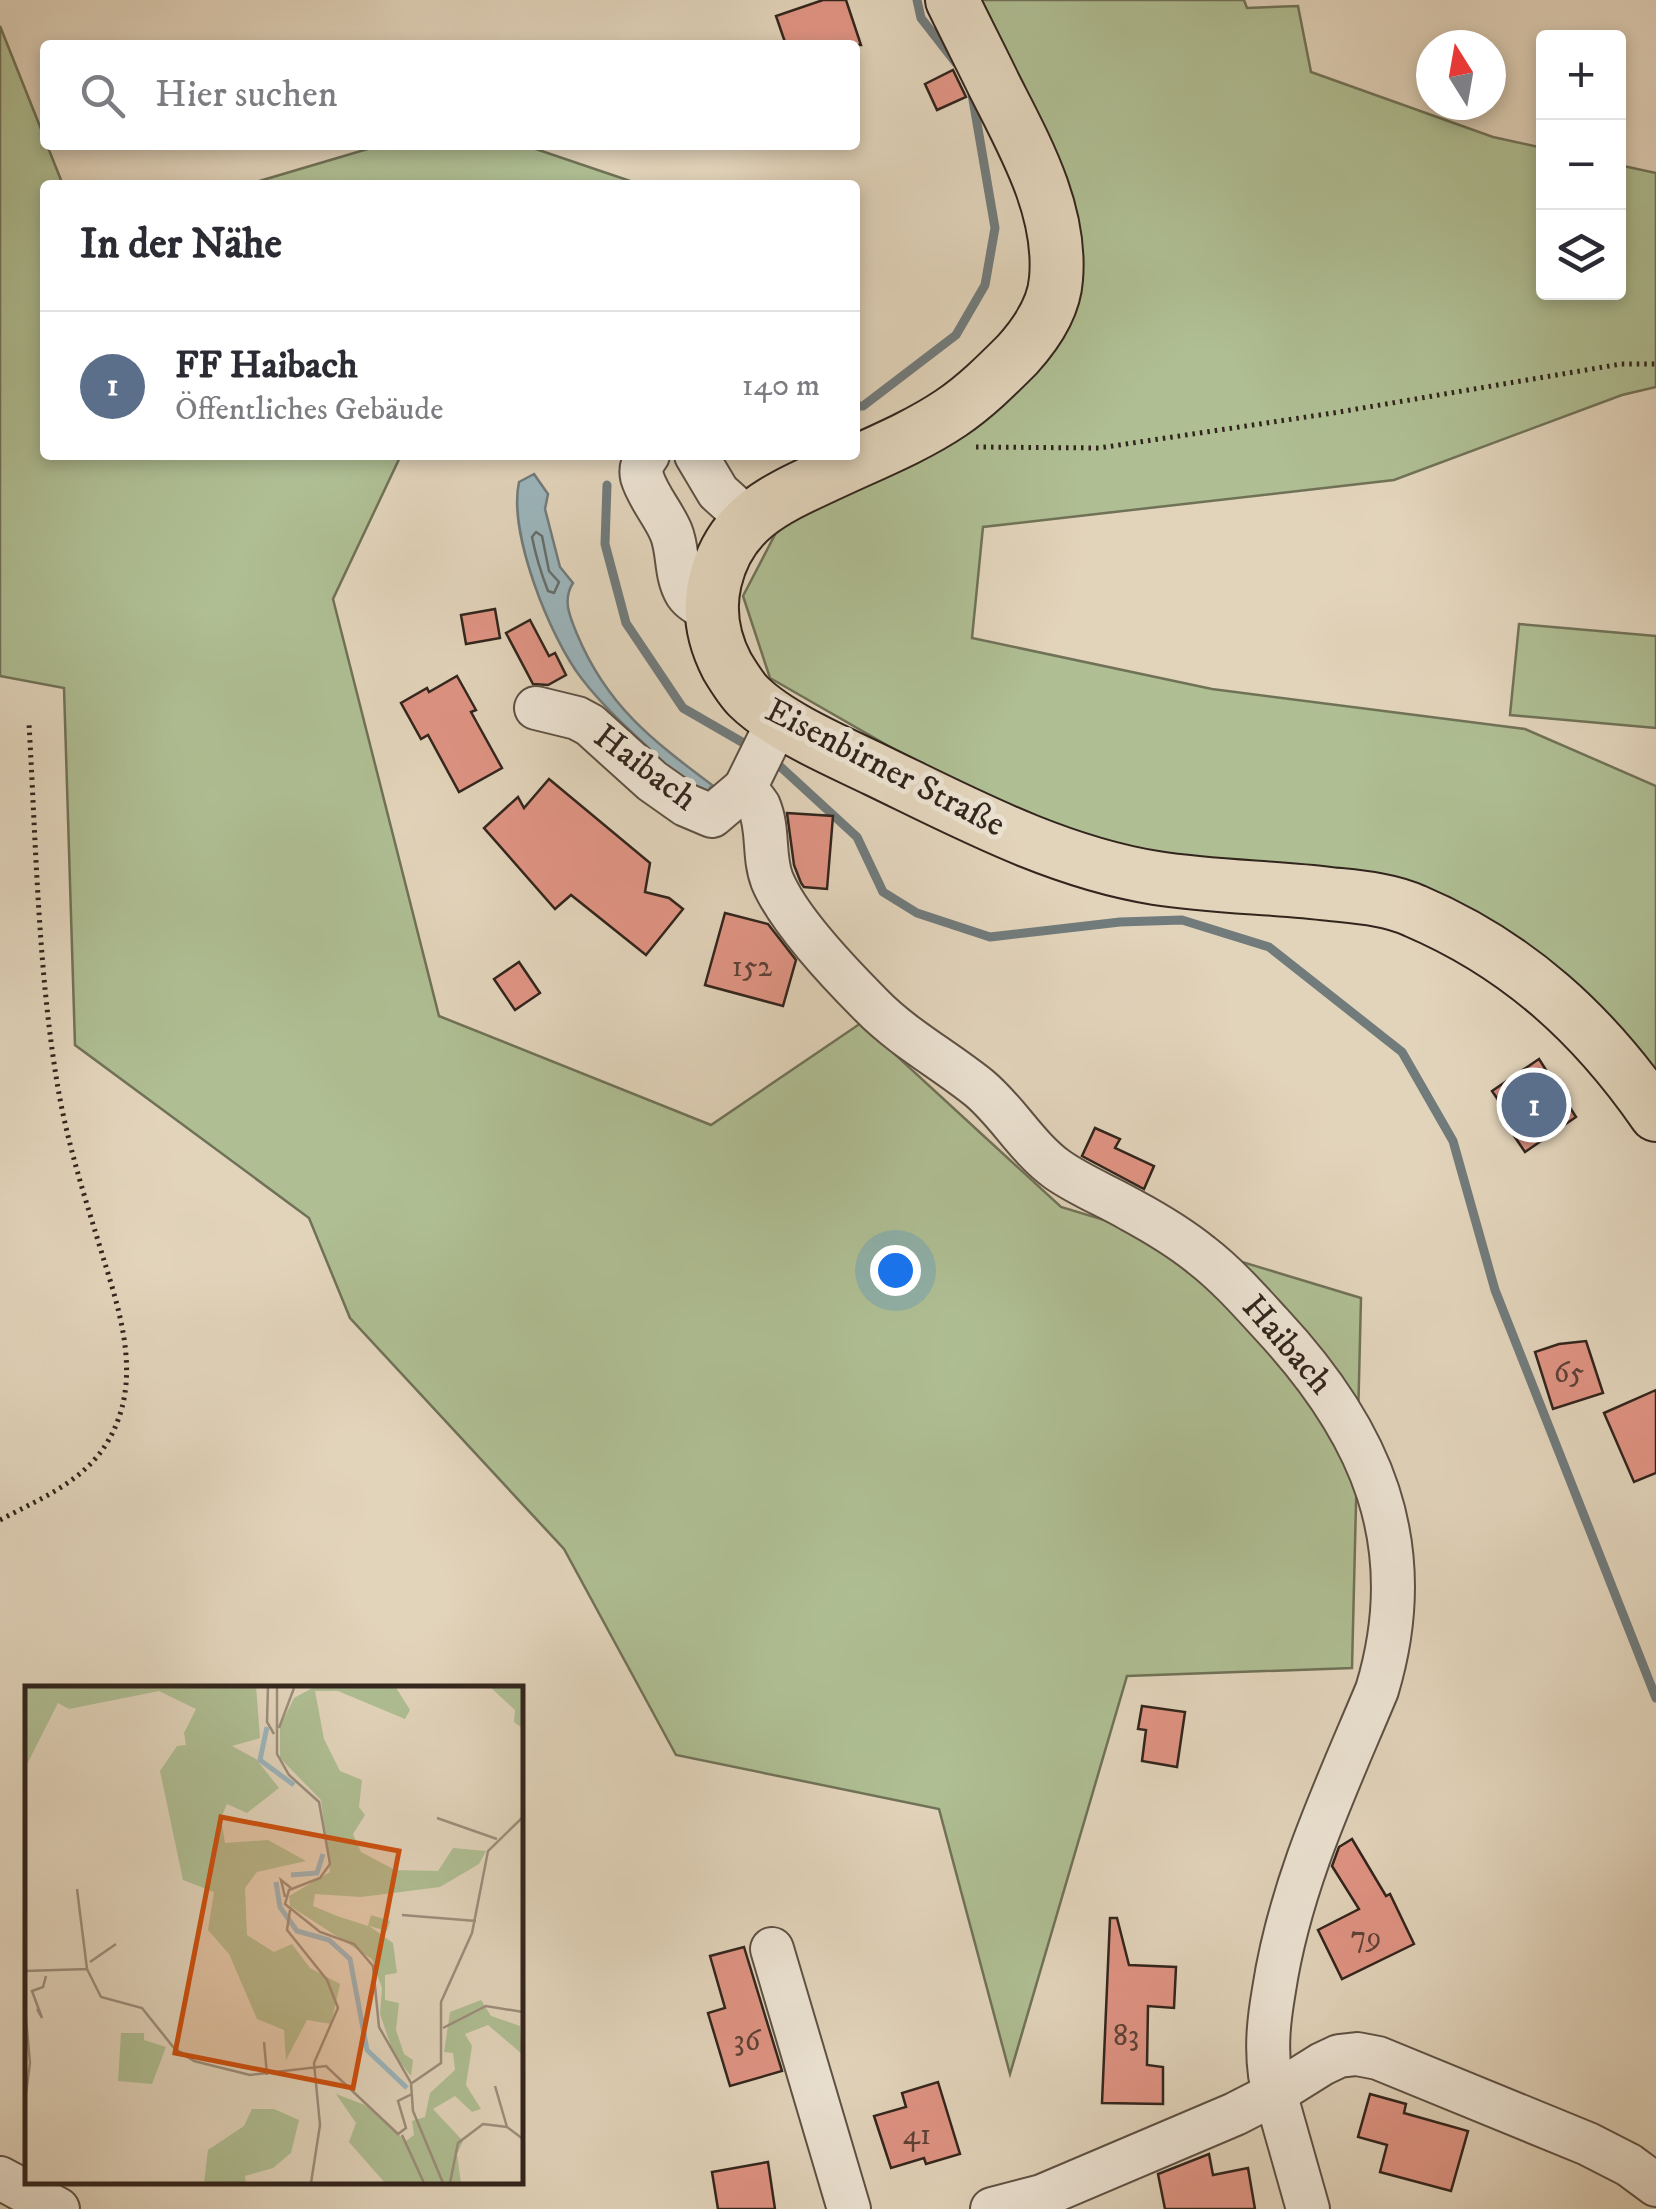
<!DOCTYPE html>
<html lang="de">
<meta charset="utf-8">
<style>
body{margin:0;font-family:"IM FELL DW Pica",serif;background:#f2f2f3;color:#2b2b33}
.controls{position:absolute;right:30px;top:30px;display:grid;overflow:hidden;border-radius:10px;box-shadow:0 5px 15px #0003}
.controls button{width:90px;height:90px;display:grid;place-items:center;padding:0;border:0;border-bottom:2px solid #e1e1e2;background:#fff;color:#2b2b33;font:50px sans-serif}
.compass{position:absolute;left:1416px;top:30px;width:90px;height:90px;border-radius:50%;background:#fff;box-shadow:0 5px 15px #0003;rotate:349deg}
.you{position:absolute;left:895px;top:1270px;width:35px;height:35px;margin:-25px;border:8px solid #fff;border-radius:50%;background:#1a73e8;box-shadow:0 0 0 15px #1a73e833}
.badge{display:grid;place-items:center;width:65px;height:65px;border-radius:50%;background:#7c3aed;color:#fff;font-size:32px;font-weight:700}
.pin{position:absolute;translate:-50% -50%;border:5px solid #fff;box-shadow:0 2px 10px #0006}
.list{margin:0;padding:0;list-style:none}
h2{display:flex;justify-content:space-between;align-items:center;height:130px;margin:0;padding:0 40px;font-size:42px}
h2 small{font-size:32px;font-weight:400;color:#7c7c81}
.list li{display:grid;grid-template-columns:65px 1fr auto;gap:30px;align-items:center;box-sizing:border-box;height:150px;padding:0 40px;border-top:2px solid #e1e1e2}
.list b{display:block;font-size:38px;white-space:nowrap}
.list p{margin:0;font-size:32px;white-space:nowrap;color:#7c7c81}
.list em{font-size:32px;font-style:normal;color:#7c7c81}
.icon{flex:none;width:55px;height:55px;fill:none;stroke:currentColor;stroke-width:2;stroke-linecap:round;stroke-linejoin:round}
.map{position:relative;flex:none;width:1656px;height:2209px;overflow:hidden}
.search{position:absolute;background:#fff;box-shadow:0 5px 15px #0003;left:40px;top:40px;width:820px;height:110px;display:flex;align-items:center;gap:25px;box-sizing:border-box;padding:0 35px;border-radius:10px;color:#7c7c81;font-size:38px}
.panel{position:absolute;background:#fff;box-shadow:0 5px 15px #0003;left:40px;top:180px;width:820px;height:280px;border-radius:10px}
.map>svg:first-child{display:block}
.green{fill:#afbe93;stroke:#707258;stroke-width:2.5}
.water{fill:#9bb5bc;stroke:#717b7c;stroke-width:2.5}
.lines{fill:none;stroke-linecap:round;stroke-linejoin:round}
.shore{stroke:#666d6c;stroke-width:2.5}
.stream{stroke:#717b7c;stroke-width:9}
.building{fill:#e09484;stroke:#32251d;stroke-width:2.5}
.minor-casing{stroke:#5e5144;stroke-width:46}
.major-casing{stroke:#32251d;stroke-width:56}
.path{stroke:#32251d;stroke-width:5;stroke-dasharray:2.5 5;stroke-linecap:butt}
.minor{stroke:#ece3d3;stroke-width:42}
.major{stroke:#e2d4bb;stroke-width:52}
.labels{text-anchor:middle;dominant-baseline:central;stroke-width:10;stroke-linejoin:round;paint-order:stroke}
.number-label{font-size:30px;fill:#5e4137}
.street-label{font-size:35px;fill:#32251d;stroke:#ece3d3}
.inset-river{fill:none;stroke:#9bb5bc;stroke-width:5}
.inset-road{fill:none;stroke:#9c8e7c;stroke-width:2.5}
.view{fill:#cd510f;fill-opacity:0.15;stroke:#cd510f;stroke-width:5}
.inset-edge{fill:none;stroke:#32251d;stroke-width:5}
</style>
<div class="map">
<svg width="1656" height="2209" viewBox="0 0 1656 2209">
<rect width="100%" height="100%" fill="#e2d4bb"/>
<filter id="stains"><feTurbulence type="fractalNoise" baseFrequency=".002" numOctaves="4"/><feColorMatrix values="0 0 0 0 .2 0 0 0 0 .09 0 0 0 0 .02 0 0 0 .5 -.17"/></filter>
<radialGradient id="worn" r=".72"><stop offset=".6" stop-color="#630" stop-opacity="0"/><stop offset="1" stop-color="#630" stop-opacity=".3"/></radialGradient>
<!-- green -->
<g class="green">
<path d="M964,0H1244L1247,8L1298,6L1311,72L1493,137L1543,148L1544,292H1618L1619,165L1656,173V387L1622,395L1394,480L983,527L972,638L1212,689L1525,729L1656,786V1071L1603,1018L1449,897L1304,875L1119,857L972,794L770,678L743,596L780,525L1069,303Z"/>
<path d="M0,26L45,139V145H47L63,185H45V455H401L333,599L439,1016L711,1125L861,1023L1061,1207L1361,1298L1352,1668L1127,1676L1010,2074L939,1809L676,1755L564,1549L350,1318L309,1218L75,1045L64,688L0,676Z"/>
<path d="M381,145H524L642,185H246Z"/>
<path d="M1519,624L1656,636V728L1510,715Z"/>
</g>
<!-- water -->
<path class="water" d="M534,474L548,494L545,509L560,567L573,583C562,600 570,617 577,634C607,706 652,740 712,785L708,791C685,788 668,767 652,751C627,728 602,705 582,679C550,638 508,533 519,482Z"/>
<g class="lines">
<!-- shore -->
<path class="shore" d="M536,532L542,536L549,571L559,582L554,593L548,591C541,573 536,557 532,537Z"/>
<!-- stream -->
<g class="stream">
<path d="M917,0L921,18L956,63"/>
<path d="M855,406H863L956,335L985,285L995,228L972,94"/>
<path d="M607,485L605,544L626,623L683,708L754,749"/>
<path d="M772,759L857,837L883,892L917,913L990,937L1120,922L1182,920L1269,947L1402,1052L1453,1141L1495,1290L1656,1698"/>
</g>
</g>
<!-- building -->
<g class="building">
<path d="M823,0H846L861,45H786L776,16Z"/>
<path d="M953,70L966,97L937,110L925,84Z"/>
<path d="M495,609L500,638L466,644L461,615Z"/>
<path d="M530,620L549,656L555,653L566,675L548,685L533,684L506,633Z"/>
<path d="M457,676L476,710L471,712L502,768L459,792L428,735L421,739L401,703L427,688L429,692Z"/>
<path d="M549,779L650,863L645,892L669,898L683,909L646,955L571,895L555,909L484,828L518,797L524,808Z"/>
<path d="M787,813L833,816L827,889L804,887L801,883L794,865Z"/>
<path d="M725,913L768,924L796,960L783,1006L705,985Z"/>
<path d="M519,962L540,993L515,1010L494,979Z"/>
<path d="M1539,1059L1576,1117L1525,1152L1504,1121L1510,1117L1492,1091Z"/>
<path d="M1095,1128L1120,1139L1115,1148L1154,1166L1144,1189L1082,1156Z"/>
<path d="M1586,1341L1603,1393L1553,1409L1535,1352L1559,1344Z"/>
<path d="M1656,1390V1473L1634,1482L1604,1413Z"/>
<path d="M1142,1706L1185,1712L1177,1767L1142,1761L1146,1730L1138,1729Z"/>
<path d="M1352,1839L1386,1896L1390,1894L1414,1944L1342,1979L1318,1930L1359,1909L1332,1866L1339,1847Z"/>
<path d="M1110,1918H1117L1129,1965L1176,1967L1174,2008L1148,2006L1147,2065L1163,2067V2104L1102,2103Z"/>
<path d="M744,1947L782,2071L730,2086L708,2013L725,2008L710,1956Z"/>
<path d="M938,2082L960,2154L926,2164L924,2158L891,2168L874,2116L906,2107L902,2093Z"/>
<path d="M1370,2094L1406,2104L1404,2113L1468,2131L1451,2191L1380,2172L1387,2145L1358,2137Z"/>
<path d="M1209,2154L1213,2175L1248,2168L1255,2209H1165L1158,2174Z"/>
<path d="M768,2162L775,2209H718L712,2172Z"/>
</g>
<g class="lines">
<!-- minor casing -->
<g class="minor-casing">
<g id="minor">
<path d="M648,455C643,462 640,468 642,477C648,497 663,513 671,532C679,551 675,575 686,593C692,602 702,606 711,611"/>
<path d="M696,455L718,492L749,520"/>
<path d="M536,708L577,718L590,725L652,781L686,805L712,816L745,788"/>
<path d="M779,719L745,788C750,794 755,800 759,806C769,829 763,857 772,880C788,919 841,975 871,1005C903,1038 943,1059 979,1088C1008,1112 1027,1148 1058,1170C1081,1186 1107,1196 1131,1210C1155,1223 1180,1238 1201,1255C1227,1275 1249,1300 1271,1324C1371,1431 1421,1544 1377,1690C1336,1788 1290,1884 1274,1990C1269,2019 1266,2045 1270,2075L1308,2209"/>
<path d="M772,1949L849,2209"/>
<path d="M0,2178L58,2209"/>
<path d="M992,2209L1042,2196L1235,2114L1274,2094L1322,2064L1339,2056L1357,2054L1378,2058L1588,2144L1629,2165L1656,2185"/>
</g>
</g>
<!-- major casing -->
<g class="major-casing">
<path id="major" d="M952,0C966,29 981,58 995,87C1025,146 1062,211 1056,279C1054,308 1036,334 1017,355C997,375 975,397 951,413C914,438 870,455 830,474C776,499 730,518 715,581C708,610 713,639 727,666C733,676 741,689 749,697C780,727 837,751 876,770C965,813 1056,862 1156,878C1213,887 1272,887 1330,894C1358,897 1389,899 1415,911C1518,955 1593,1024 1656,1115"/>
</g>
<!-- path -->
<g class="path">
<path d="M976,447L1099,448L1333,413L1621,364H1656"/>
<path d="M0,1520C49,1494 97,1477 118,1420C138,1367 119,1309 103,1257C86,1201 68,1146 58,1088C38,971 36,843 29,724"/>
</g>
<!-- minor -->
<use href="#minor" class="minor"/>
<!-- major -->
<use href="#major" class="major"/>
</g>
<g class="labels">
<!-- number labels -->
<g class="number-label">
<text x="752" y="967">152</text>
<text x="1569" y="1373">65</text>
<text x="1366" y="1937">79</text>
<text x="1126" y="2036">83</text>
<text x="747" y="2041">36</text>
<text x="917" y="2135">41</text>
</g>
<!-- street labels -->
<g class="street-label">
<text transform="translate(645 768) rotate(37)">Haibach</text>
<text transform="translate(885 768) rotate(27)">Eisenbirner Straße</text>
<text transform="translate(1287 1345) rotate(49)">Haibach</text>
</g>
</g>
<!-- overview -->
<g transform="translate(25 1686)">
<rect width="498" height="498" fill="#e2d4bb"/>
<path d="M2,0H231L235,52L207,60L231,73L254,102L222,127L202,118L196,132L200,157L243,154L281,175L232,186L220,202L222,249L249,266L267,258L285,282L315,298L306,338L282,334L261,374L259,344L232,333L204,268L183,244L189,206L158,194L135,85L152,60L161,59L159,47L171,23L134,5L44,23L33,17L0,82ZM291,0H370L385,24L380,33L313,5H290L299,53L315,85L337,94L334,121L340,129L328,148L336,166L370,184L413,185L428,162L461,165L454,178L415,201L336,211L290,208L288,220L312,230L343,240L346,229L365,235L362,245L344,240L368,257L372,287L360,289V314L374,317L371,344L379,368L388,374L386,390L369,369L355,328L357,302L347,273L265,220L264,210L305,186L296,114L255,72V40L269,12ZM464,0H497V42L489,36L490,24ZM456,314L466,330L495,340L497,378V368L463,339L440,348L447,360L441,399L456,423L447,426L430,410L408,423L438,455L432,468L436,497H360L324,456L331,437L311,408L340,419L381,455L389,449L387,435L400,431L405,407L430,384L428,367L419,366L425,326ZM96,347H119V354L141,361L127,398L93,395ZM227,423H249L274,434L266,467L248,482L220,490L221,497H179L183,464L219,440Z" fill="#afbe93"/>
<path class="inset-river" d="M242,41L235,74L269,99M266,189L292,187L298,168M251,196L255,221L272,245L304,254L325,273L342,364L382,402"/>
<path class="inset-road" d="M243,0L242,36L249,48M252,0V68L264,89L294,116L305,178L295,192L264,204L260,218L295,246L329,258L348,280L354,341L386,397L388,425L418,497M254,42L269,2M412,132L472,153M52,203L62,283M260,211L256,194L266,202M265,224L262,244L302,294L313,322L289,377L295,439L286,497M377,229L451,235M65,276L91,258M0,285L62,283L76,311L117,322L149,362L169,375L225,389L301,380L373,448L381,442L373,415L387,408M0,321L5,377L0,415M12,323L17,332L7,305L18,301L21,290M418,342L461,320L498,326M239,356L242,389M387,397L416,377V316L447,247L463,165L498,131M470,400L482,441M377,449L399,497M425,497L433,457L458,438L482,441L498,453"/>
<path class="view" d="M196,131L374,165L328,402L150,367Z"/>
<rect width="498" height="498" class="inset-edge"/>
</g>
<rect width="100%" height="100%" filter="url(#stains)"/>
<rect width="100%" height="100%" fill="url(#worn)"/>
</svg>
<div class="controls">
<button>+</button>
<button>−</button>
<button><svg class="icon" aria-label="layers" viewBox="0 0 24 24"><path d="M12 4l9 5-9 5-9-5zM3 14l9 5 9-5"/></svg></button>
</div>
<svg class="compass" viewBox="-18 -18 36 36"><path d="M0-13l5 13h-10z" fill="#e53935"/><path d="M0 13l5-13h-10z" fill="#7c7c81"/></svg>
<div class="you"></div>
<div class="pin badge" style="left:1534px;top:1105px;background:#5c6f8a">1</div>
<div class="search"><svg class="icon" aria-label="search" viewBox="0 0 24 24"><circle cx="10" cy="10" r="6"/><path d="M15 15l6 6"/></svg>Hier suchen</div>
<section class="panel">
<h2>In der Nähe<small></small></h2>
<ul class="list">
<li><span class="badge" style="background:#5c6f8a">1</span><div><b>FF Haibach</b><p>Öffentliches Gebäude</p></div><em>140 m</em></li>
</ul>
</section>
</div>
